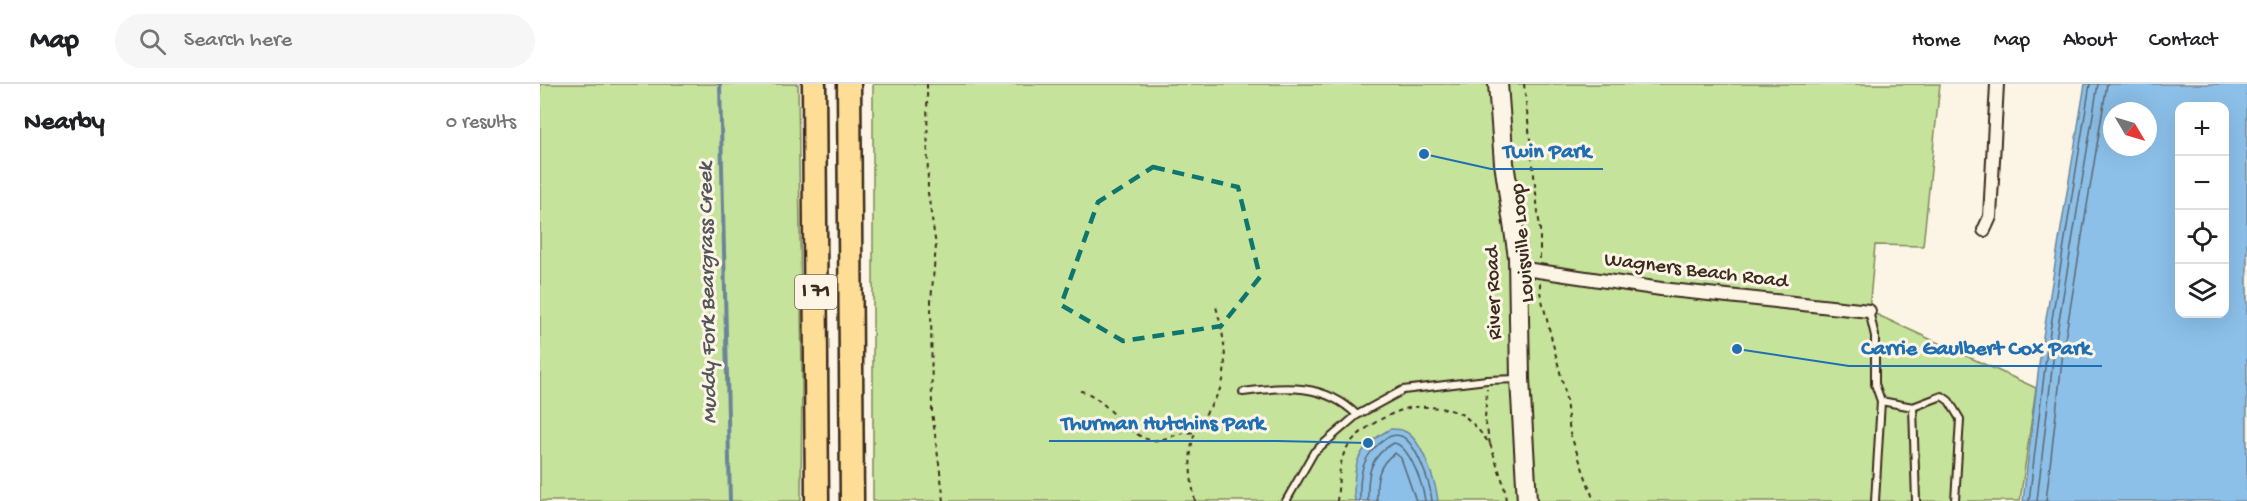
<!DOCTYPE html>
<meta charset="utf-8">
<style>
body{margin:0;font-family:"Gochi Hand",sans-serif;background:#f6f6f6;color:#202124}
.controls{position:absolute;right:18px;top:18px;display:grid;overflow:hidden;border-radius:12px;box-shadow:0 6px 24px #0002}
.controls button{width:54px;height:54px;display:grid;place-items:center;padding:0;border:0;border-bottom:2px solid #e0e0e0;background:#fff;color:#202124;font:30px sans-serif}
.compass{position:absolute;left:1563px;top:18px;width:54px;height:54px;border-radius:50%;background:#fff;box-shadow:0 6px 24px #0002;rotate:128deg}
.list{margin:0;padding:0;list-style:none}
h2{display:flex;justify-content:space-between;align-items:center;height:78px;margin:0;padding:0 24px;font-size:26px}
h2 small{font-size:20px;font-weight:400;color:#757577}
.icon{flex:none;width:33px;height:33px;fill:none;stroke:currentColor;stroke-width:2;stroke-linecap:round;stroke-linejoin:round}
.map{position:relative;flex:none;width:1707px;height:417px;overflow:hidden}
header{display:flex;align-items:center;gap:36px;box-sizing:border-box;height:84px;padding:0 30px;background:#fff;border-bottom:2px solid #e0e0e0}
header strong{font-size:28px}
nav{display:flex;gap:33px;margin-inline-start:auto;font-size:21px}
.search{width:420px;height:54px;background:#f6f6f6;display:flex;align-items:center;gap:15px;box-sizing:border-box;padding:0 21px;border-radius:33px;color:#757577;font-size:22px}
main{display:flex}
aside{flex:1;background:#fff}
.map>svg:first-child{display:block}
.green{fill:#c5e39b;stroke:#80865c;stroke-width:1.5}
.water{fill:#8cc0e9;stroke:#6c8498;stroke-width:1.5;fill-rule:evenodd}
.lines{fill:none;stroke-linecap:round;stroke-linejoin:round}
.shore{stroke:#5b666f;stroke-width:1.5}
.stream{stroke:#6c8498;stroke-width:4}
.lane-casing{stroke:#3b2a1e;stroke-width:10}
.street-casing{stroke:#3b2a1e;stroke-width:16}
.secondary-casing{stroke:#3b2a1e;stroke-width:22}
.highway-casing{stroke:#3b2a1e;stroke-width:27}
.path{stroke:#3b2a1e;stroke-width:2;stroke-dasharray:4.5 4.5;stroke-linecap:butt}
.lane{stroke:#fcf5e5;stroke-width:6}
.street{stroke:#fcf5e5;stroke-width:12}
.secondary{stroke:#fcf5e5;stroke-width:18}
.highway{stroke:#fede96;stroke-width:22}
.marked{fill:none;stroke:#0f766e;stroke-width:4.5;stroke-dasharray:12 8;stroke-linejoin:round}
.labels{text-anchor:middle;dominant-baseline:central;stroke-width:6;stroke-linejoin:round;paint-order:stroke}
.shield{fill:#fcf5e5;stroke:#75675a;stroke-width:1.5}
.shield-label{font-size:20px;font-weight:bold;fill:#3b2a1e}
.street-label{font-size:21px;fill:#3b2a1e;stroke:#fcf5e5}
.water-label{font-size:22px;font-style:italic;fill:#53575b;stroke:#fcf5e5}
.leader{fill:none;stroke:#1f6fb2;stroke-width:2}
.callout-dot{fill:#1f6fb2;stroke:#fcf5e5;stroke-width:2}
.callout-label{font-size:22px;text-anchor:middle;font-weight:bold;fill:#1f6fb2;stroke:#fcf5e5;stroke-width:6;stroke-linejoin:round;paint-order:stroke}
</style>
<header>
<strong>Map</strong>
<div class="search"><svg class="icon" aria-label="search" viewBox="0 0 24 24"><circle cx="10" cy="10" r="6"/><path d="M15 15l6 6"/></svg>Search here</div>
<nav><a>Home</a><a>Map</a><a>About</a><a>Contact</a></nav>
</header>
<main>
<aside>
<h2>Nearby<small>0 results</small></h2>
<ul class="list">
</ul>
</aside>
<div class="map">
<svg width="1707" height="417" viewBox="0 0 1707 417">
<rect width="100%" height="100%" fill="#fcf5e5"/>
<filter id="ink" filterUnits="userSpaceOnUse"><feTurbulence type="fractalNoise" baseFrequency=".0167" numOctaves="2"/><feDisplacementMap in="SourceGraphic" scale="12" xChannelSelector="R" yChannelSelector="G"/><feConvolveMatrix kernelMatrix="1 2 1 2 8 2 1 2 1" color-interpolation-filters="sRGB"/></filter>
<g filter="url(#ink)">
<!-- green -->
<g class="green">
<path d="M0,0H258L262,291L261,417H0Z"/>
<path d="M333,0H1400L1383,162L1335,161L1329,227L1496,304L1480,417H333Z"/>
</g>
<!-- water -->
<g class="water">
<path d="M1545,0H1707V417H1483L1501,265ZM1640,22H1684V230H1640ZM1572,27H1608V63H1572Z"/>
<path d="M850,345C854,345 861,345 864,347C882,354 896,400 898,417H815C813,406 814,379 821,370C827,359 840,351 850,345Z"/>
</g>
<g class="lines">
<!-- shore -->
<g class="shore">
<path d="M820,417C819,391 821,372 844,356C849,352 854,350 861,352C876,358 891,401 892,417"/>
<path d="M828,417C827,391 829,372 854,359C870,362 883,402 885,417"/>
<path d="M837,417C836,398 837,380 855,369L861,374L876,417"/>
<path d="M1489,417L1507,266L1550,0"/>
<path d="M1497,417L1514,267L1558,0"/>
<path d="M1506,417L1523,268L1567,0"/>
</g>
<!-- stream -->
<path class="stream" d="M180,0L190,417"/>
<!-- lane casing -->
<g class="lane-casing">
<g id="lane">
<path d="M1329,227L1335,252V300L1341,317"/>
<path d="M703,308C745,302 785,299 817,331"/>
<path d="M1373,323L1402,312L1409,317L1420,335L1415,417"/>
<path d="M746,417L774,368L817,331L863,306L947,296L979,295"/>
<path d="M1335,417L1341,317L1373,323L1376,417"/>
</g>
</g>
<!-- street casing -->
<g class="street-casing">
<g id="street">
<path d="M1444,146L1450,133L1457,0"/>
<path d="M978,184L1121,205L1329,227"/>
</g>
</g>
<!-- secondary casing -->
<g class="secondary-casing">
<path id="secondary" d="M958,0L964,79L978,173L980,295L987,417"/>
</g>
<!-- highway casing -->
<g class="highway-casing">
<g id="highway">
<path d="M274,0L277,417"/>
<path d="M309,0L312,417"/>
</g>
</g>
<!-- path -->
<g class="path">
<path d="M387,0L388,109L396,162L391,217L392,328L404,417"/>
<path d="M984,0L1000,146V176"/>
<path d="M1000,199V208L1025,308L1030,349L1054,417"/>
<path d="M540,307C560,309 582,344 604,354C622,362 638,345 655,349"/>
<path d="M950,360L964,401L966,417"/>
<path d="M655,417C651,396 647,370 655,349C663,330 678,316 683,296C688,269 682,244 675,219"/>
<path d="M797,417C799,401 798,376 808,362C819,345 855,325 875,323C888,322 909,324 921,330C932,336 942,351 950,360L945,335L947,305"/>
</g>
<!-- lane -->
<use href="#lane" class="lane"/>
<!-- street -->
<use href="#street" class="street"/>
<!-- secondary -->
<use href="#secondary" class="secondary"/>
<!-- highway -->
<use href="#highway" class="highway"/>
</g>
</g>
<!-- marked area -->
<path class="marked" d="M613,83L698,103L720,193L681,242L583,257L521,221L558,118Z"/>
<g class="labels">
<!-- shield labels -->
<rect class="shield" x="255" y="191" width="42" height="34" rx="4.5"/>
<g class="shield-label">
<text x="276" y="208">I 71</text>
</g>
<!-- street labels -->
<g class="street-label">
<text transform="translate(984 159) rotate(-95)">Louisville Loop</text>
<text transform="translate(1156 188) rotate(7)">Wagners Beach Road</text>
<text transform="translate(955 209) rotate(-92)">River Road</text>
</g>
<!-- water labels -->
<g class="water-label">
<text transform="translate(169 209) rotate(-91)">Muddy Fork Beargrass Creek</text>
</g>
</g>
<!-- callouts -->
<path class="leader" d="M884 70L951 85H1063M1197 265L1309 282H1562M828 359L737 357H509"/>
<g class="callout-dot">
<circle cx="884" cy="70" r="6"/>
<circle cx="1197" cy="265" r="6"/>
<circle cx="828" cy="359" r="6"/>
</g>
<g class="callout-label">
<text x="1007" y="73">Twin Park</text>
<text x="1436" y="270">Carrie Gaulbert Cox Park</text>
<text x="623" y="345">Thurman Hutchins Park</text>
</g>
</svg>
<div class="controls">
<button>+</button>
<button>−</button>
<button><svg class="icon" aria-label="locate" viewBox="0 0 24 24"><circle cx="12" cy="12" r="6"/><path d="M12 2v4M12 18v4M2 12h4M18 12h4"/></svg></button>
<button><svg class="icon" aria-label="layers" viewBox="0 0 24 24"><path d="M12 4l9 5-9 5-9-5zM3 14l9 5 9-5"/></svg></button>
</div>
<svg class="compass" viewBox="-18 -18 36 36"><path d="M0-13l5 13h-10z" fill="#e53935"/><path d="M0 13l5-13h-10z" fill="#757577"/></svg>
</div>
</main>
